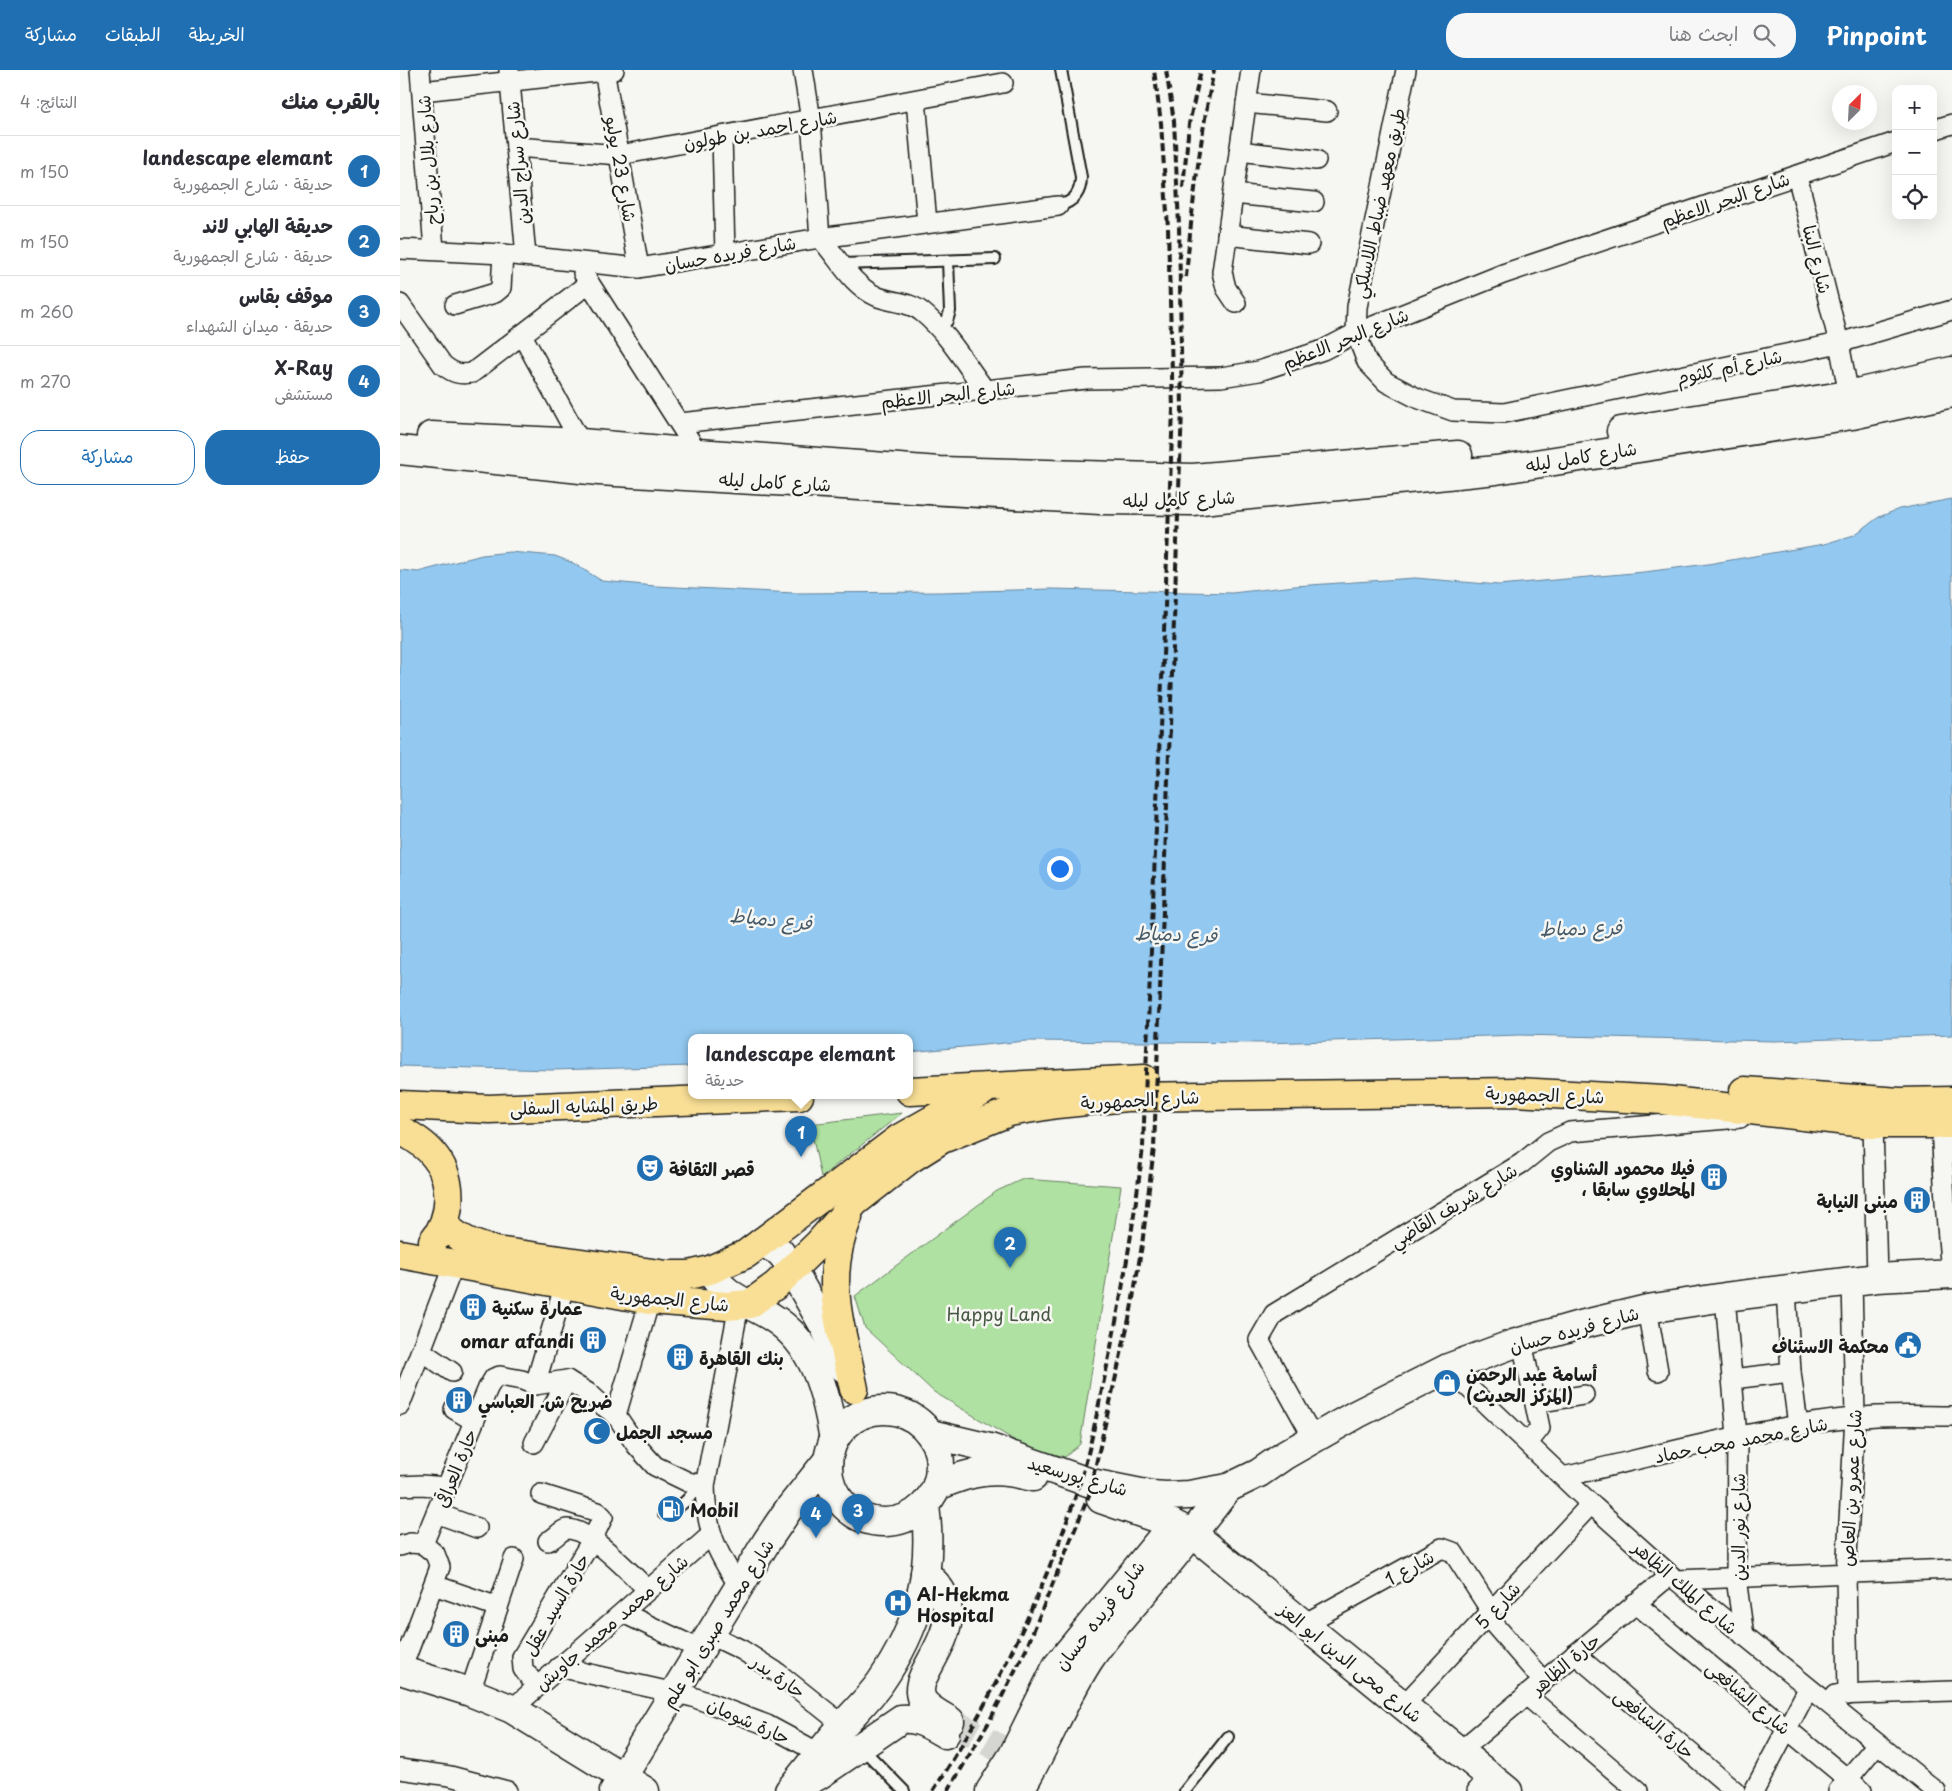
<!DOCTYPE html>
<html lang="ar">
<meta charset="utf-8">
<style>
body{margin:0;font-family:"Playpen Sans","Playpen Sans Arabic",sans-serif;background:#f7f7f7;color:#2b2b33;direction:rtl}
.controls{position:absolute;right:15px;top:15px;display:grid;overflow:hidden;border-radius:10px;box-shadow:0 5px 20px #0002}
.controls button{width:45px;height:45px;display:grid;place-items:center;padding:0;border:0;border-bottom:1px solid #e1e1e2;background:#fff;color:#2b2b33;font:25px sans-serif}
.compass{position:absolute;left:1432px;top:15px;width:45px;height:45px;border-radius:50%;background:#fff;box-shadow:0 5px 20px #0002;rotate:24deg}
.you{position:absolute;left:659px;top:798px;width:18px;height:18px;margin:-12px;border:4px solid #fff;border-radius:50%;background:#1a73e8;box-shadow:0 0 0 8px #1a73e833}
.badge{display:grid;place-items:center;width:32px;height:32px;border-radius:50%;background:#1f6fb2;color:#fff;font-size:16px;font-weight:700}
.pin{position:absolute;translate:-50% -41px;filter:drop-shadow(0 1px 2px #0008)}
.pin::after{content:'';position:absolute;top:26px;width:18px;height:15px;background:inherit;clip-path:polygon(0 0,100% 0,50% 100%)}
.popup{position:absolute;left:288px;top:964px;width:225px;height:65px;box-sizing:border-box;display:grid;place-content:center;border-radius:10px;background:#fff;filter:drop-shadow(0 1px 4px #0005);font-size:16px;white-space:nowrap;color:#7c7c81}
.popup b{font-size:19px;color:#2b2b33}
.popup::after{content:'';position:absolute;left:50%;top:100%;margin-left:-10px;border:10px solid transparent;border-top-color:#fff}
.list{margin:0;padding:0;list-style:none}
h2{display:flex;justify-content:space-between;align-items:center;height:65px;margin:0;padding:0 20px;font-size:21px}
h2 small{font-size:16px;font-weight:400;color:#7c7c81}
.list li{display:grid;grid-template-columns:32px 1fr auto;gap:15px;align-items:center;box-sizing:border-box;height:70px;padding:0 20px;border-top:1px solid #e1e1e2}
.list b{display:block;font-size:19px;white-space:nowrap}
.list p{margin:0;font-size:16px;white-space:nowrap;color:#7c7c81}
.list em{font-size:16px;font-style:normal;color:#7c7c81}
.actions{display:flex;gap:10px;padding:15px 20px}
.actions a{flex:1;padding:11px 0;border:1px solid #1f6fb2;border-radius:20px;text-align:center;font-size:18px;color:#1f6fb2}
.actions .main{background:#1f6fb2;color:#fff}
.icon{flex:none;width:28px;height:28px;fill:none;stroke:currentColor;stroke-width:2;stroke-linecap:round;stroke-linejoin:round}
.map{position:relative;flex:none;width:1552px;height:1721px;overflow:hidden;direction:ltr}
header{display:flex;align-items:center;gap:30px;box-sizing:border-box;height:70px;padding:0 25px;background:#1f6fb2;color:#fff}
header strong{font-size:24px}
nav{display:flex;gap:28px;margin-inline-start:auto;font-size:18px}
.search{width:350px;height:45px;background:#f7f7f7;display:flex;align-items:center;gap:12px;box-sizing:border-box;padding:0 18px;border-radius:20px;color:#7c7c81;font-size:19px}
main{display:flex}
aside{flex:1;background:#fff}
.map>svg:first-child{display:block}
.green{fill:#afe2a2;stroke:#667f5f}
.water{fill:#93c9f1;stroke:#63849c}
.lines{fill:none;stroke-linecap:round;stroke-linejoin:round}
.secondary-tunnel{stroke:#d5d5d2;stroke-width:28;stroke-dasharray:28 14;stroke-linecap:butt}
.lane-casing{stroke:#1c1c1c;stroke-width:14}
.street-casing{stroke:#1c1c1c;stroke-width:22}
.secondary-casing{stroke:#1c1c1c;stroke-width:31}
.primary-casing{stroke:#1c1c1c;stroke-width:31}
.lane{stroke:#f6f6f2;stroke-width:10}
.street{stroke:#f6f6f2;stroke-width:19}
.secondary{stroke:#f6f6f2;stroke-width:28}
.primary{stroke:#f9df96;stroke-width:28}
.rail{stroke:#1c1c1c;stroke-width:4;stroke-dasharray:8 4;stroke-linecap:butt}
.labels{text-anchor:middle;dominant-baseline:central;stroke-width:5;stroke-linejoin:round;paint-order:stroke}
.street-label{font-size:18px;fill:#1c1c1c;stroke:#f6f6f2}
.poi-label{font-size:18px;font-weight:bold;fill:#1c1c1c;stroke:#f6f6f2;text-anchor:start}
.park-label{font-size:18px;fill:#485744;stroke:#f6f6f2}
.water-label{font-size:19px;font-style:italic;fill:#465967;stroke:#f6f6f2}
</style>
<header>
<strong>Pinpoint</strong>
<div class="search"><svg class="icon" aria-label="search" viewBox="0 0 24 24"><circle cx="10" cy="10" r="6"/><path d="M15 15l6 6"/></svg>ابحث هنا</div>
<nav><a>الخريطة</a><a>الطبقات</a><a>مشاركة</a></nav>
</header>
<main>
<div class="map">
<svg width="1552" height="1721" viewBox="0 0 1552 1721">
<rect width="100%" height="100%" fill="#f6f6f2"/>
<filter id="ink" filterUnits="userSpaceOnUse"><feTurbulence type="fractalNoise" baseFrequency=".02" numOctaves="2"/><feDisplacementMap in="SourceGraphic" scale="10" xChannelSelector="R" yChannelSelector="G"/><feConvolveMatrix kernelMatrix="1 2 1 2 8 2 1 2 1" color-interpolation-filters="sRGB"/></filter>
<g filter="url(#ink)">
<!-- green -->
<g class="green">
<path d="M502,1043L421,1107L410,1054Z"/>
<path d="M623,1109L721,1116L680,1374L665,1387L624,1376L534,1322L465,1258L455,1226L597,1121Z"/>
</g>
<!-- water -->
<path class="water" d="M1552,429V965L1374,971L1120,965L866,973L626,971L510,982V968H292V996L153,1000L0,996V500L18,502L82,485L110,482L155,486L173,493L202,511L255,516L394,523L542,522L651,519L832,523L895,516L1015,508L1099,515L1244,502L1308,494L1424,474L1454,465L1479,447L1499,439Z"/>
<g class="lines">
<!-- secondary-tunnel -->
<path class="secondary-tunnel" d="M550,1651L599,1678"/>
<!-- lane casing -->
<g class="lane-casing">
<g id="lane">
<path d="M658,136C674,132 681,123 681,107L661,0"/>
<path d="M442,194L595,189"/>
<path d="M539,259L547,251L550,241L548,191"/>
<path d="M264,1444C281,1437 289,1430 298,1415"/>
<path d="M461,1677L504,1721"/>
<path d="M785,1721L828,1667"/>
</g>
</g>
<!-- street casing -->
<g class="street-casing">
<g id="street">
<path d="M20,0L34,180"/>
<path d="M204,0L239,198"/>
<path d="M403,0L411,50L420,168C438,187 451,215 476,226C491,233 509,231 522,242C548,263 566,295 585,320"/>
<path d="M1006,0L957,237L956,263L967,292L986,312L1017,328L1053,341L1104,343L1439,273L1552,240"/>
<path d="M109,1L126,186"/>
<path d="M22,21L214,0"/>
<path d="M516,30L527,153"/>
<path d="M846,33L927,41"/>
<path d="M1533,60L1552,54"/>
<path d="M322,66L325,184"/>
<path d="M116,77L220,85L603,13"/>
<path d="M839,81L916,90"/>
<path d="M1397,105L1439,273L1451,336"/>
<path d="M833,124L914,132"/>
<path d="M827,165L909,174"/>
<path d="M0,179L103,184L239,198L420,168L658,136"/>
<path d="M183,203L298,383"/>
<path d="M836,233L826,218L822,202L851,0"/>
<path d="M0,234L43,295C53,303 59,305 72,303L189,213"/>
<path d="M55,235L95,223L101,218L103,184"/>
<path d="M122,265L181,373"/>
<path d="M280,353L686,309L821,307L859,301L923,280L956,263L1103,204L1496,72"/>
<path d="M1473,1054L1477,1208"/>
<path d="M1541,1055L1545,1132L1551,1204"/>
<path d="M1386,1220L1391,1302L1398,1355"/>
<path d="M1325,1227L1337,1366L1336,1508L1344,1566"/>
<path d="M339,1235L305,1416C306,1459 315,1480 339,1516"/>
<path d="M1247,1239L1258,1301"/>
<path d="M1122,1272L1140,1358L1128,1373"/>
<path d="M21,1281L52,1302"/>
<path d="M1048,1298L1191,1434L1276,1510L1536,1721"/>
<path d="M1332,1309L1391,1302"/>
<path d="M135,1315L165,1214"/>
<path d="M1136,1333L1184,1325"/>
<path d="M0,1335L54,1194"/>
<path d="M54,1339L74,1351"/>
<path d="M216,1345L250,1230"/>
<path d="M914,1369L859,1270L874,1244L1122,1093L1148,1072L1170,1062L1340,1048"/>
<path d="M134,1373L167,1310"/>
<path d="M1163,1407C1259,1385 1355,1358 1453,1348C1486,1344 1519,1346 1552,1346"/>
<path d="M0,1416L21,1415L47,1417"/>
<path d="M36,1443L77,1458"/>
<path d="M148,1471C155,1469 160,1460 167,1459C189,1458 232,1505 248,1520"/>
<path d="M23,1474L88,1318L94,1308L100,1306L122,1310L135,1315L167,1310L190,1324L202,1335L216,1345L236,1375L255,1396L288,1412L305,1416"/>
<path d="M0,1476L10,1473L23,1474"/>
<path d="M1276,1510L1552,1499"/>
<path d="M34,1515L98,1537"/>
<path d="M1235,1533L1462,1721"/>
<path d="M223,1543L301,1580"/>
<path d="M1087,1546L1143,1611"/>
<path d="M904,1554L1042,1478L1053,1482L1091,1541"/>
<path d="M311,1565L342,1580L378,1603L443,1655"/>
<path d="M1175,1584L1335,1721"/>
<path d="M159,1597L293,1627L367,1655L419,1683"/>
<path d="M1,1600L40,1497L35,1484L23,1474"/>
<path d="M137,1617L123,1599L122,1587L192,1470L203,1447L198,1442L141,1424"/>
<path d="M70,1622L114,1489"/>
<path d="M1126,1625L1238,1721"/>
<path d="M1435,1625L1552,1621"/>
<path d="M1448,1625L1446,1503L1455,1347L1452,1211"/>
<path d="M1004,1635L1191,1434"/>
<path d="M112,1639L311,1465"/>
<path d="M1060,1681L1270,1505"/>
<path d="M0,1699L50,1706L107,1721"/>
<path d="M1077,1721L1090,1706"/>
<path d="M1354,1721L1408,1619"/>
<path d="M1438,1721L1477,1674"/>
</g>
</g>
<!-- secondary casing -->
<g class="secondary-casing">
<g id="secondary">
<path d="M1221,361L1448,325L1552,301"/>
<path d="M31,366L181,373L298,383L539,401L793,408L1058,385"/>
<path d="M0,380L199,401L700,430L792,431L1096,400L1452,345L1552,323"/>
<path d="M362,1172L380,1182L387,1191L424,1256L444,1298"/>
<path d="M310,1200C324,1227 345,1231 370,1246C415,1273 426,1322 434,1370"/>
<circle cx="484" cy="1396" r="56"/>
<path d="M531,1364L590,1378L691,1413L751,1425L766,1426L789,1425L828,1418L859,1403L885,1385L957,1344L1048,1298L1113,1274L1180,1255L1247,1239L1325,1227L1477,1208L1552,1204"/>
<path d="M538,1416C572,1400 597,1397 633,1407"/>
<path d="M701,1429L773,1454L793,1464L1108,1721"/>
<path d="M525,1503C564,1537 546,1563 526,1601C522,1609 518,1618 521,1627C525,1638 541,1645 550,1651"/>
<path d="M0,1600L70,1622L112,1639L245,1721"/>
<path d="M403,1714L419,1705L501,1649C518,1647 531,1656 545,1664"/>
<path d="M214,1721L367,1471L388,1440L428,1390"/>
<path d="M389,1721C405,1701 421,1681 437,1662C451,1645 467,1631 480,1613C518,1558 534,1502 525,1436"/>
<path d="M590,1721L613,1685L657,1596L773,1454"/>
<path d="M619,1721C645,1679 662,1632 689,1590C705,1566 725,1544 744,1522C773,1488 801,1453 828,1418"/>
</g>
</g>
<!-- primary casing -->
<g class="primary-casing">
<g id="primary">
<path d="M510,1021L744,1009"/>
<path d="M1344,1021L1500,1032L1552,1031"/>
<path d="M0,1035L89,1039L399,1026"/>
<path d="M0,1060C14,1067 27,1075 36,1088C54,1112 52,1149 33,1171"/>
<path d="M448,1147C422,1211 441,1255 454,1319"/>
<path d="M44,1155C60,1170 75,1176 96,1181L267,1205H289L310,1200L346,1184L500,1068L583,1021"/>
<path d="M0,1184L250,1230L327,1236L350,1234L376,1215L419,1173L455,1132L510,1089L542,1069L609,1042L657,1034L727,1027L1116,1022L1263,1030L1473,1054H1552"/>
</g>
</g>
<!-- lane -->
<use href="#lane" class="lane"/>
<!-- street -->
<use href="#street" class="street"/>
<!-- secondary -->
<use href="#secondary" class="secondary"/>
<!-- primary -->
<use href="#primary" class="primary"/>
<!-- rail -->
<g class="rail">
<path d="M783,118L789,54L801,0"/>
<path d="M786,207C792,137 800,68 814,0"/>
<path d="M533,1721C591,1633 644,1522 677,1422C688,1389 695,1353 702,1319C720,1239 733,1159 743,1077L773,340L768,158L761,53L754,0"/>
<path d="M548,1721L589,1652L626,1579L689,1425L731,1240L742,1175L754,1078L782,340L779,155L774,51L766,0"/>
</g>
</g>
</g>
<!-- icons -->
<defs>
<g id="theatre-disc" transform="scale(1.4375)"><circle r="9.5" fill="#1f6fb2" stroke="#f6f6f2"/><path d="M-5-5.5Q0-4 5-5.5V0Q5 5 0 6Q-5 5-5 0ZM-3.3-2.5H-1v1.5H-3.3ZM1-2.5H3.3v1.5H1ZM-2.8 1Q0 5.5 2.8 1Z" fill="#fff"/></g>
<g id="building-disc" transform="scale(1.4375)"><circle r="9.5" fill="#1f6fb2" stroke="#f6f6f2"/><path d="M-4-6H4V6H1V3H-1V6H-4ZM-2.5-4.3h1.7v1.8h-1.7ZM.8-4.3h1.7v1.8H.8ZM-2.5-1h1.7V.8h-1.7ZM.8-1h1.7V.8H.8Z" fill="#fff"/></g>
<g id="civic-disc" transform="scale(1.4375)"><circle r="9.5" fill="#1f6fb2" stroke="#f6f6f2"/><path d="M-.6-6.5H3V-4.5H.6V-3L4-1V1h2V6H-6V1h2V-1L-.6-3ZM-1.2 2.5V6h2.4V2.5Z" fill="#fff"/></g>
<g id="shop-disc" transform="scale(1.4375)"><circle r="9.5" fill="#1f6fb2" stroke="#f6f6f2"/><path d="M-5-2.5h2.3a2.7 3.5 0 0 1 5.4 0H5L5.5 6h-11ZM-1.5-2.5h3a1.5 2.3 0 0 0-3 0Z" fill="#fff"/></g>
<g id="mosque-disc" transform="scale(1.4375)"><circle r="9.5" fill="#1f6fb2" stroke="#f6f6f2"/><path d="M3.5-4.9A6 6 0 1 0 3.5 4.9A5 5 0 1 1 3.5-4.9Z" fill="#fff"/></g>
<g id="fuel-disc" transform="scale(1.4375)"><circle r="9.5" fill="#1f6fb2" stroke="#f6f6f2"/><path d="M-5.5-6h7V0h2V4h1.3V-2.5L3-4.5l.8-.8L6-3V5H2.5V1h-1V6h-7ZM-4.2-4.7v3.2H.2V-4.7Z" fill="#fff"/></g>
<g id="hospital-disc" transform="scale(1.4375)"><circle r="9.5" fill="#1f6fb2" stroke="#f6f6f2"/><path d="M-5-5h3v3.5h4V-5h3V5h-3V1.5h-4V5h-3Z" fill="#fff"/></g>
</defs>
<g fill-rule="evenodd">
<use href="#theatre-disc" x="250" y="1098"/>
<use href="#building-disc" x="1314" y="1107"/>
<use href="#building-disc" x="1517" y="1130"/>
<use href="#building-disc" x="73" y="1237"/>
<use href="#building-disc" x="193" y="1270"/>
<use href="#civic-disc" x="1508" y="1275"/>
<use href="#building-disc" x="280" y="1287"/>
<use href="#shop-disc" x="1047" y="1313"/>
<use href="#building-disc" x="59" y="1330"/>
<use href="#mosque-disc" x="197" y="1361"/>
<use href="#fuel-disc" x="271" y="1439"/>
<use href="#hospital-disc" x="498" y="1533"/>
<use href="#building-disc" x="56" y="1564"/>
</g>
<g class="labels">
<!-- street labels -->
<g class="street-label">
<text transform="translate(360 59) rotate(-10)">شارع احمد بن طولون</text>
<text transform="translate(27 90) rotate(-94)">شارع بلال بن رباح</text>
<text transform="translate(117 93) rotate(-95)">شارع سراج الدين</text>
<text transform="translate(222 99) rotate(80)">شارع 23 يوليو</text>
<text transform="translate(1325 129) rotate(-19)">شارع البحر الاعظم</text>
<text transform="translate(978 133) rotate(-78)">طريق معهد ضباط اللاسلكي</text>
<text transform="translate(330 183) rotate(-10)">شارع فريده حسان</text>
<text transform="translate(1418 189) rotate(76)">شارع البنا</text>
<text transform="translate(945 268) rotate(-22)">شارع البحر الاعظم</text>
<text transform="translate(1329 296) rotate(-12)">شارع أم كلثوم</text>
<text transform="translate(548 324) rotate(-6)">شارع البحر الاعظم</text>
<text transform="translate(1181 386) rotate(-9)">شارع كامل ليله</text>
<text transform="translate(375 411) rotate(3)">شارع كامل ليله</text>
<text transform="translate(779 428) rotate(-2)">شارع كامل ليله</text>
<text transform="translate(1145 1024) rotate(2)">شارع الجمهورية</text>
<text transform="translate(740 1029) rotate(-3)">شارع الجمهورية</text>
<text transform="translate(184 1035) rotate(-2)">طريق المشايه السفلى</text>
<text transform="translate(1053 1135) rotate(-31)">شارع شريف القاضي</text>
<text transform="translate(270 1228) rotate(6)">شارع الجمهورية</text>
<text transform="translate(1174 1259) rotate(-15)">شارع فريده حسان</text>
<text transform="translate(1341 1369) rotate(-11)">شارع محمد محب حماد</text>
<text transform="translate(55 1398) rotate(-68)">حارة العراقى</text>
<text transform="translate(678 1405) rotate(16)">شارع بورسعيد</text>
<text transform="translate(1450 1418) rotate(-87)">شارع عمرو بن العاص</text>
<text transform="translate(1337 1457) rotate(-90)">شارع نور الدين</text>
<text transform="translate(1009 1497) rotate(-29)">شارع 1</text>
<text transform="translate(1286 1517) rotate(41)">شارع الملك الظاهر</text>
<text transform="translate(155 1534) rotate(-60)">حارة السيد عقل</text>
<text transform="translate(1097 1535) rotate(-47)">شارع 5</text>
<text transform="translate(699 1545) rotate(-52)">شارع فريده حسان</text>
<text transform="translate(211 1552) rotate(-41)">شارع محمد محمد جاويش</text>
<text transform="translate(317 1553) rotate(-58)">شارع محمد صبرى ابو علم</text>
<text transform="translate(951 1592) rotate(39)">شارع محى الدين ابو العز</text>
<text transform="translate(1165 1593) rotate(-40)">حارة الظاهر</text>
<text transform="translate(379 1606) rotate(35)">حارة بدر</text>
<text transform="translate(1349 1627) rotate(40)">شارع الشافعى</text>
<text transform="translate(349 1650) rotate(24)">حارة شومان</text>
<text transform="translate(1255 1653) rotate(40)">حارة الشافعى</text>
</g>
<!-- poi labels -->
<g class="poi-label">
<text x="1295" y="1097" text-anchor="end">فيلا محمود الشناوي<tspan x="1295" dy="21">، المحلاوي سابقا</tspan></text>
<text x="269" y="1098">قصر الثقافة</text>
<text x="1498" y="1130" text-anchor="end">مبنى النيابة</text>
<text x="92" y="1237">عمارة سكنية</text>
<text x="174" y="1270" text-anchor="end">omar afandi</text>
<text x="1489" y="1275" text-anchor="end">محكمة الاسئناف</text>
<text x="299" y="1287">بنك القاهرة</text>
<text x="1066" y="1303">أسامة عبد الرحمن<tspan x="1066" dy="21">(المركز الحديث)</tspan></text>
<text x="78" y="1330">ضريح ش. العباسي</text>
<text x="216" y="1361">مسجد الجمل</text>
<text x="290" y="1439">Mobil</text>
<text x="517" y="1523">Al-Hekma<tspan x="517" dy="21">Hospital</tspan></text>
<text x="75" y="1564">مبنى</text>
</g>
<!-- park labels -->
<g class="park-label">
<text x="599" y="1243">Happy Land</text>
</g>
<!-- water labels -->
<g class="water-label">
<text transform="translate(371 848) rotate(6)">فرع دمياط</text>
<text transform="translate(1181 857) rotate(-1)">فرع دمياط</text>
<text transform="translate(776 863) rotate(2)">فرع دمياط</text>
</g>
</g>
</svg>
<div class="controls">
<button>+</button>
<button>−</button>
<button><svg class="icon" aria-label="locate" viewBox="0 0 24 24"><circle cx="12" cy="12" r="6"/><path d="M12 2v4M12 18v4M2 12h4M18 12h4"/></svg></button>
</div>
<svg class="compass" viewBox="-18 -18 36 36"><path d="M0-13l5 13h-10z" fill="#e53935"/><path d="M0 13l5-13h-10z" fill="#7c7c81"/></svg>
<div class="you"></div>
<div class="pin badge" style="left:401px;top:1087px">1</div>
<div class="popup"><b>landescape elemant</b>حديقة</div>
<div class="pin badge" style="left:610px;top:1198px">2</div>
<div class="pin badge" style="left:458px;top:1465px">3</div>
<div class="pin badge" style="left:416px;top:1468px">4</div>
</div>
<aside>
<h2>بالقرب منك<small>النتائج: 4</small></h2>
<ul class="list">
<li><span class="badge">1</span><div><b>landescape elemant</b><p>حديقة · شارع الجمهورية</p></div><em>150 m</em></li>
<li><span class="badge">2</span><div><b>حديقة الهابي لاند</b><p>حديقة · شارع الجمهورية</p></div><em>150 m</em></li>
<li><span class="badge">3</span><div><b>موقف بقاس</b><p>حديقة · ميدان الشهداء</p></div><em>260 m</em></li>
<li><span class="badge">4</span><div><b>X-Ray</b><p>مستشفى</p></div><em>270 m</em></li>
</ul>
<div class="actions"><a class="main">حفظ</a><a>مشاركة</a></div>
</aside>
</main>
